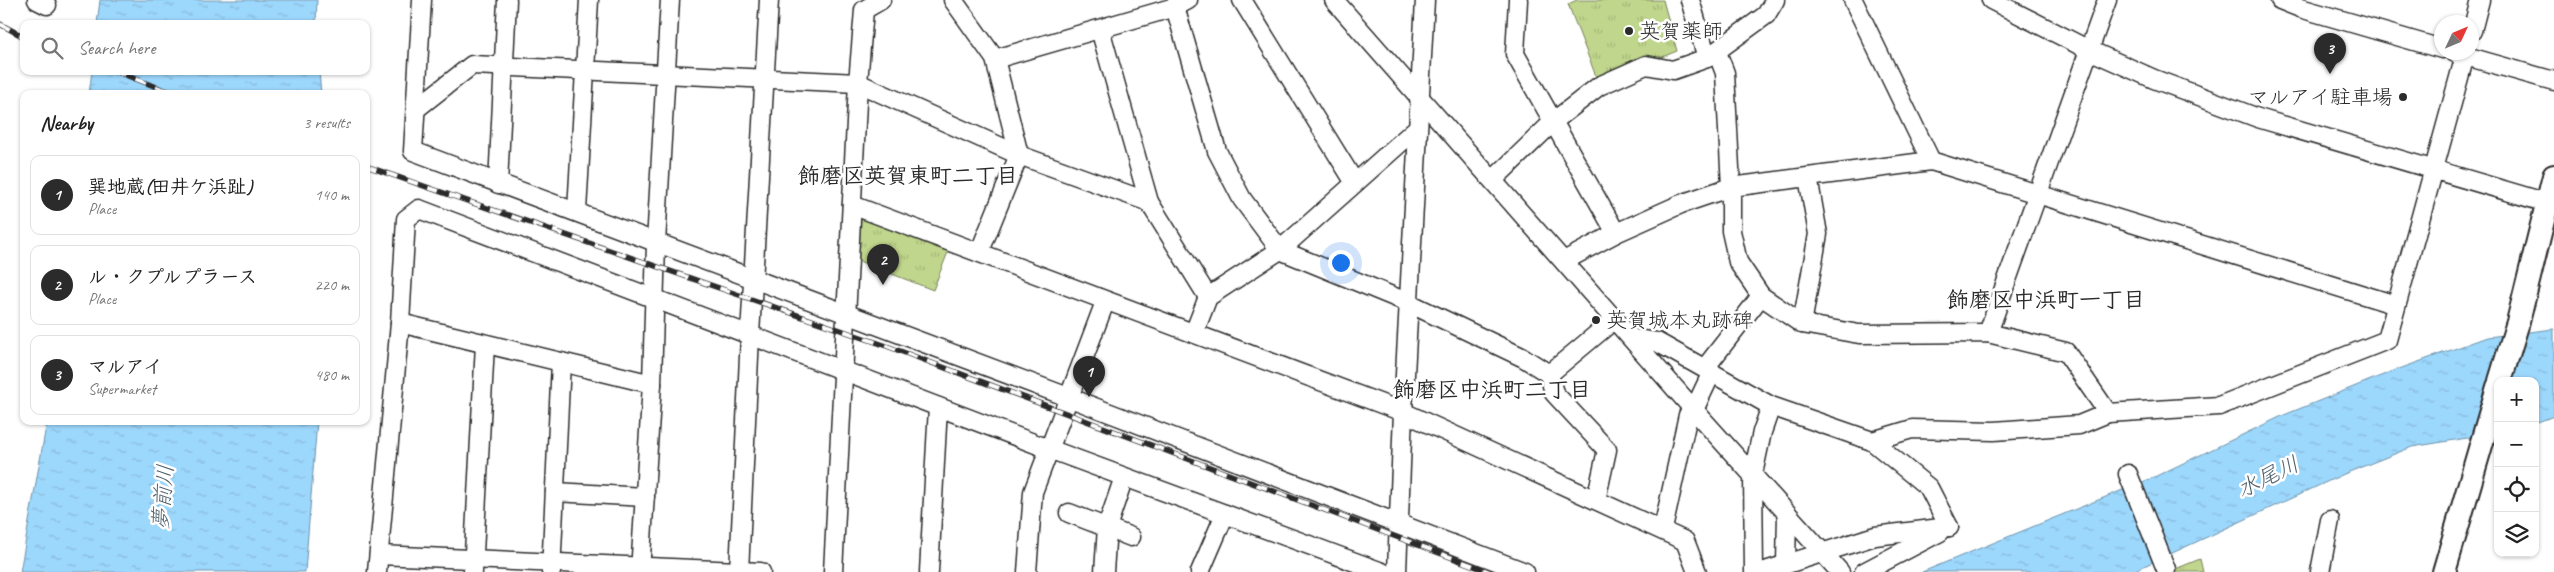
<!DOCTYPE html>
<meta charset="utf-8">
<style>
body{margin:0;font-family:Caveat,"Klee One",sans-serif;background:#f2f2f2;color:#222}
.controls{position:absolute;right:15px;bottom:15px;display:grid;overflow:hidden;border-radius:10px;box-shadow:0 1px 4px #0004}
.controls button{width:45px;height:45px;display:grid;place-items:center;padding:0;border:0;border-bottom:1px solid #e0e0e0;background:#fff;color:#222;font:25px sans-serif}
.compass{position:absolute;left:2434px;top:15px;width:45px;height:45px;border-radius:50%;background:#fff;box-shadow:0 1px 4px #0004;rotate:46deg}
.you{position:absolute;left:1340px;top:262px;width:18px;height:18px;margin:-12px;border:4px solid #fff;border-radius:50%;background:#1a73e8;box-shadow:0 0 0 8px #1a73e833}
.badge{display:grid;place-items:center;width:32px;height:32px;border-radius:50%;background:#2b2b2b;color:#fff;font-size:16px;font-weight:700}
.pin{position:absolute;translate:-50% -41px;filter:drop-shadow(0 1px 2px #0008)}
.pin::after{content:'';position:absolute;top:26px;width:18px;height:15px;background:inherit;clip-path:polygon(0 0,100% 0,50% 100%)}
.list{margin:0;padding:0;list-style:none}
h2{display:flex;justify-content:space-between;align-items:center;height:65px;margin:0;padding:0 20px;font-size:21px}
h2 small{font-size:16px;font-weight:400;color:#767676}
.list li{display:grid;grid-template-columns:32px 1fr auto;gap:15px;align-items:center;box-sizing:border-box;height:80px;margin:0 10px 10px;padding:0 10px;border:1px solid #e0e0e0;border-radius:10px}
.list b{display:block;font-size:19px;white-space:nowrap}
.list p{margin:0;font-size:16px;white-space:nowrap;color:#767676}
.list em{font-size:16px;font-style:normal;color:#767676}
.icon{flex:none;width:28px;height:28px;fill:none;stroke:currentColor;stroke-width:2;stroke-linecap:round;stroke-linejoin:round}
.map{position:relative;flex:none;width:2554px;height:572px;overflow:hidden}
.search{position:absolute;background:#fff;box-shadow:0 1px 4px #0004;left:20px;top:20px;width:350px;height:55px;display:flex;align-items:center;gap:12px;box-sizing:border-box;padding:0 18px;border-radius:10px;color:#767676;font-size:19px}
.panel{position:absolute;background:#fff;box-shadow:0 1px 4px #0004;left:20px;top:90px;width:350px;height:335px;border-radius:10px}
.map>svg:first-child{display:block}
.park{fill:url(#park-tufts);stroke:#76805c}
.water{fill:url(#water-ripples);stroke:#6f92a8}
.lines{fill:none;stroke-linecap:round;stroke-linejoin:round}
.minor-casing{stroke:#2b2b2b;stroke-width:21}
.major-casing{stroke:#2b2b2b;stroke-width:26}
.minor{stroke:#fff;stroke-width:18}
.major{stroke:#fff;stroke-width:22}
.rail-casing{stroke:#2b2b2b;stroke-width:5.5}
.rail{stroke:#fff;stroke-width:4;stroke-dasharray:11;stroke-linecap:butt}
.poi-dot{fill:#2b2b2b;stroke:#fff;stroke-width:2}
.labels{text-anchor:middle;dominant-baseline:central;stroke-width:5;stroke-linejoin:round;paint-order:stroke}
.poi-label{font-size:21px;fill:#2b2b2b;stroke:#fff;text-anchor:start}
.neighbourhood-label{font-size:22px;font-weight:bold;fill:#2b2b2b;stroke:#fff}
.water-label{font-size:22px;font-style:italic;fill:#4d5f6a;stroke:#fff}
</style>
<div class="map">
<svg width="2554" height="572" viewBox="0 0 2554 572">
<defs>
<pattern id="park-tufts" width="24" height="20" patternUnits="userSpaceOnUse" patternTransform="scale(1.25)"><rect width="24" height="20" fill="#c0d68c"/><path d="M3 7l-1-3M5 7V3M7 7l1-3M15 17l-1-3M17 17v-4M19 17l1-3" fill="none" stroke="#a5b879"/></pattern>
<pattern id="water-ripples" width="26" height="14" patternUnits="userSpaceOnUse" patternTransform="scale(1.25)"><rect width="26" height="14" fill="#9cd7fc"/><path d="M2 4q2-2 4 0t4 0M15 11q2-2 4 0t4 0" fill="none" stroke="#87b9d8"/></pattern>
</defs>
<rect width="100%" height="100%" fill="#fff"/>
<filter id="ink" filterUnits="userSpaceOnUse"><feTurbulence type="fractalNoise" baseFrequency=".02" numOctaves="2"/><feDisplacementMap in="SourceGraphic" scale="10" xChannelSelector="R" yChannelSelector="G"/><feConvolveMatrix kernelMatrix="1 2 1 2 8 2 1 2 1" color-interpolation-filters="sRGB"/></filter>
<g filter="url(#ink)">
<!-- park -->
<g class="park">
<path d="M1577,0H1663L1677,51L1662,57L1641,58L1597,79L1568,4Z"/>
<path d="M859,211L950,247L933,290L856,260Z"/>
<path d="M2200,559L2203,572H2168Z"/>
</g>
<!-- water -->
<g class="water">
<path d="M100,0H317L316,24H97Z"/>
<path d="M92,71H319L321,94H89Z"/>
<path d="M2554,329V416L2535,423V381H2498V433L2412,447L2344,474L2131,572H1922L2152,478L2284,415L2388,373L2487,337Z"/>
<path d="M47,421H317L305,572H20Z"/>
</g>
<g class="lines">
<!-- minor casing -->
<g class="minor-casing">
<g id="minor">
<path d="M37,0L47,5"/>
<path d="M422,0L413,151L1068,397L1525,572"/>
<path d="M953,0L995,59L1019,155L980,251"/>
<path d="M1242,0L1355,183"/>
<path d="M1334,0L1694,410L1840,572"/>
<path d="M1518,0L1515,54L1616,233"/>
<path d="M1690,0L1707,58"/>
<path d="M1853,0L1931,161L2396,305"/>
<path d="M1991,0L2089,50L2154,79L2258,118L2554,205"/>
<path d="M2280,0L2300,8L2442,49"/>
<path d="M1175,7L1217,151L1242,199L1280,250L1409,303L1524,358L1549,374L1615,319"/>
<path d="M1100,29L1149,202L1208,297"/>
<path d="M2472,31L2480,0"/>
<path d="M1717,52L1725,73L1731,187V231L1738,262L1761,296L1802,324L1859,334L1988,333L2066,352L2108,413"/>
<path d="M2455,53L2554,81"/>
<path d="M995,59L1175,7L1188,0"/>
<path d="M416,109L472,65L858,83L1019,155L1149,202"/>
<path d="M1493,180L1554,121L1599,86L1646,65L1673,70L1707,58L1766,15L1775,0"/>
<path d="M498,184L507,0"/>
<path d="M852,205L1403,412L1685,541L1697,572"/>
<path d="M577,211L589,0"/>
<path d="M1564,261L1616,233L1681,204L1731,187L1931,161"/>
<path d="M400,323L652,384"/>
<path d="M1802,324L1818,234L1808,177"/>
<path d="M1194,333L1208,297L1280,250L1417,128"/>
<path d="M1988,333L2107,0"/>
<path d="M1634,339L1657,342L1771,406L1872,441L1929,488L1949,527"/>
<path d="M1705,368L1761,296"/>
<path d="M1549,374L1554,393L1607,450L1596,500"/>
<path d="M1872,441L1912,429L1994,431L2079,425L2108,413L2219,406L2387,340L2466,52"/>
<path d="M2128,474L2166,569"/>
<path d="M555,492L645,497"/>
<path d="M1069,513L1131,537"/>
<path d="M1663,529L1688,415L1694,410L1712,372"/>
<path d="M379,555L761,572"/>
<path d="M1786,564L1787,513"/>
<path d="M377,572L400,323L406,219L419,209L1049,449L1382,572"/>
<path d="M473,572L485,344"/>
<path d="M551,572L561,362"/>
<path d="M640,572L652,384L656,243L670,0"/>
<path d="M739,572L750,335L769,0"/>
<path d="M833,572L858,83L864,10L881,0"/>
<path d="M929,572L938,407"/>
<path d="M1027,572L1033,492L1105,302"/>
<path d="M1104,572L1107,527L1124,477"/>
<path d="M1200,572L1225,514"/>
<path d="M1397,572L1403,412L1425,0"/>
<path d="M1754,572L1753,474L1762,432L1771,406"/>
<path d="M1762,572L1875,536L1949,527"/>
<path d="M1864,572L1940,532"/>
<path d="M2320,572L2330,520"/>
</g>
</g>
<!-- major casing -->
<g class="major-casing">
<g id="major">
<path d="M2500,381L2518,322L2554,176"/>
<path d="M2444,572L2498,387"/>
</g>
</g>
<!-- minor -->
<use href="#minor" class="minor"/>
<!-- major -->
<use href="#major" class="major"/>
<!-- rail casing -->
<g class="rail-casing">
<g id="rail">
<path d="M0,24L24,37"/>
<path d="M115,71L175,94"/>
<path d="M366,166L884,345L1490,572"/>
</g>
</g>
<!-- rail -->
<use href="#rail" class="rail"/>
</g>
</g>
<!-- markers -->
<g class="poi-dot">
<circle cx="1629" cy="31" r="5"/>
<circle cx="2403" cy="97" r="5"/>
<circle cx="1596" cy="320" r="5"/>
</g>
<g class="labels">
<!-- poi labels -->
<g class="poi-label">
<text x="1639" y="31">英賀薬師</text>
<text x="2393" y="97" text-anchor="end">マルアイ駐車場</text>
<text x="1606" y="320">英賀城本丸跡碑</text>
</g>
<!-- neighbourhood labels -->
<g class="neighbourhood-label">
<text x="908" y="176">飾磨区英賀東町二丁目</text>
<text x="2046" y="300">飾磨区中浜町一丁目</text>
<text x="1492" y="390">飾磨区中浜町二丁目</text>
</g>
<!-- water labels -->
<g class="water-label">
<text transform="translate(2268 477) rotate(-26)">水尾川</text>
<text transform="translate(163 497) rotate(-85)">夢前川</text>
</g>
</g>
</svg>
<div class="controls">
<button>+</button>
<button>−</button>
<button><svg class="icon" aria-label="locate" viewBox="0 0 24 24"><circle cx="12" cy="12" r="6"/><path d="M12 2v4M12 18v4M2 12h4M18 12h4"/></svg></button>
<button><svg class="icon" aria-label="layers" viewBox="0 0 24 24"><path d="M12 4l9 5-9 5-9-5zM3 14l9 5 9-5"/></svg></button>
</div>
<svg class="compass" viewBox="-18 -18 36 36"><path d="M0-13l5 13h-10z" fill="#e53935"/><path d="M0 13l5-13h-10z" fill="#767676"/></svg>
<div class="you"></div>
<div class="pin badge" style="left:1089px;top:397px">1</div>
<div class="pin badge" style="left:883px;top:285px">2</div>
<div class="pin badge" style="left:2330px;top:74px">3</div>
<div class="search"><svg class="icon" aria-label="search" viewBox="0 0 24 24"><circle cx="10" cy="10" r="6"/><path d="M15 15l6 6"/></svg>Search here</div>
<section class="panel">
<h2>Nearby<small>3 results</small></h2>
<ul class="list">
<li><span class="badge">1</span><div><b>巽地蔵(田井ケ浜趾)</b><p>Place</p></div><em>140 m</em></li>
<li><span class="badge">2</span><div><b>ル・クプルプラース</b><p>Place</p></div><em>220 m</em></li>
<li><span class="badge">3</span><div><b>マルアイ</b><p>Supermarket</p></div><em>480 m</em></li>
</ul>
</section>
</div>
